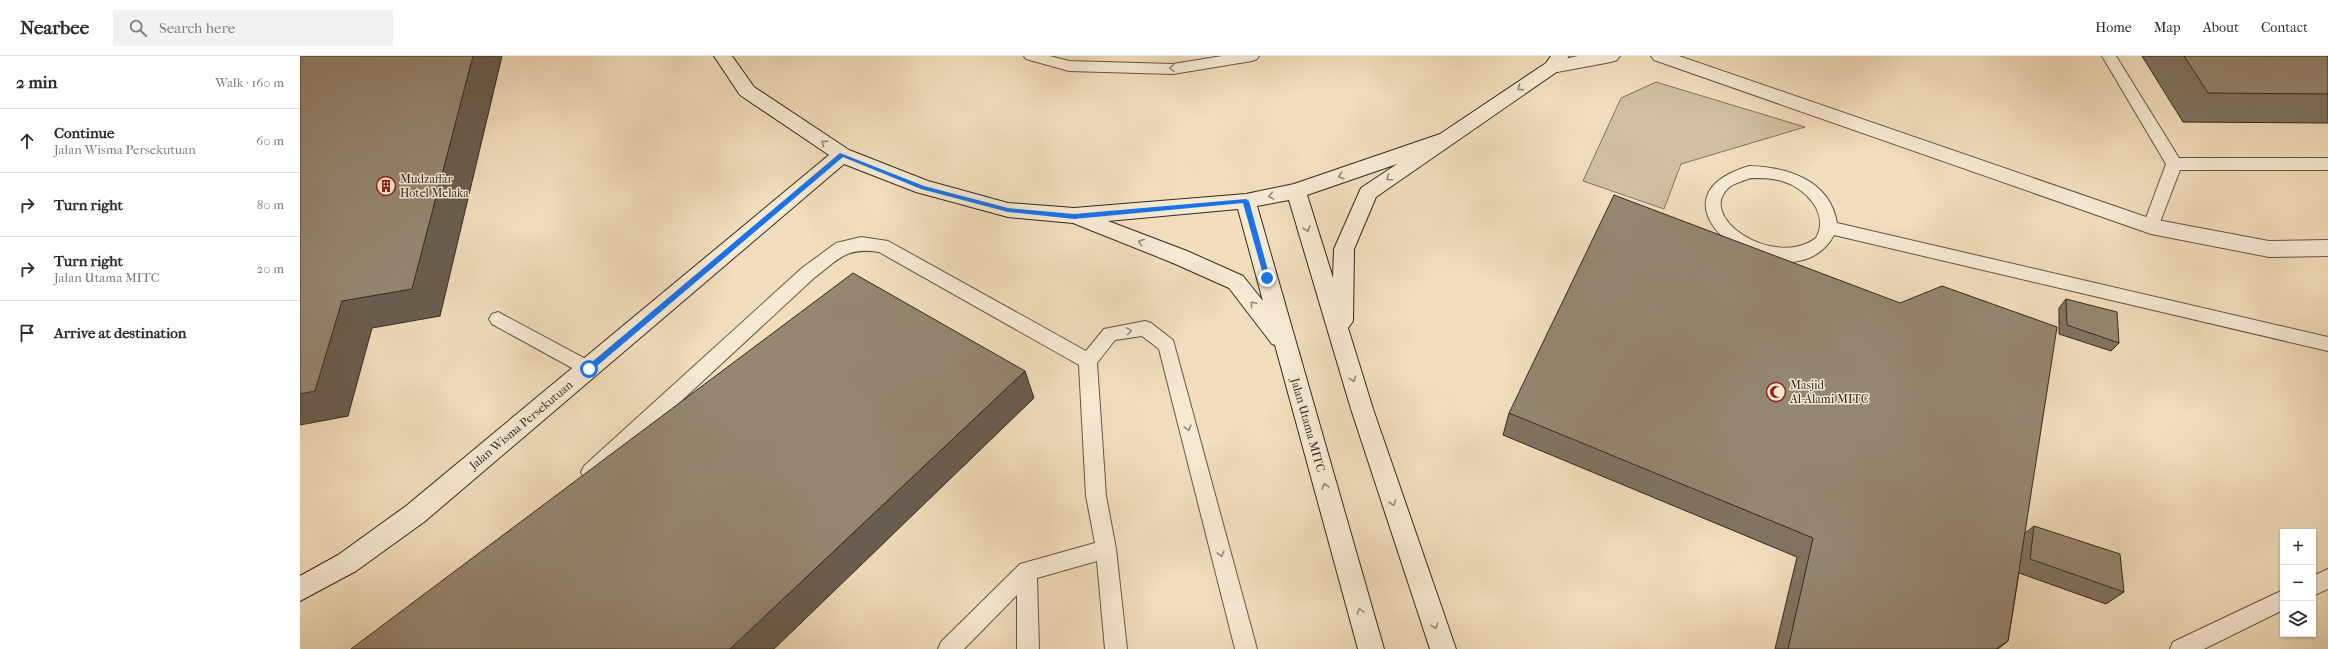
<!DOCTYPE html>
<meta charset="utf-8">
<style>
body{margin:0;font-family:"IM FELL French Canon",serif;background:#f2f2f3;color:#2b2b33}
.controls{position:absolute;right:12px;bottom:12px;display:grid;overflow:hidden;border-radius:0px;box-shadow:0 1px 3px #0004}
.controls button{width:36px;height:36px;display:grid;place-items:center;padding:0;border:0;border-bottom:1px solid #e1e1e2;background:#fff;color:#2b2b33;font:20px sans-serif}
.stop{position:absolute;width:12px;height:12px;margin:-9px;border:3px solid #1a73e8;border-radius:50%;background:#fff}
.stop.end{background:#1a73e8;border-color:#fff;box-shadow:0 1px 4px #0008}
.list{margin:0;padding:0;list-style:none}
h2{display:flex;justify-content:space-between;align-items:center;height:52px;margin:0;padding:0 16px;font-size:17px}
h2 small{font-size:13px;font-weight:400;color:#7c7c81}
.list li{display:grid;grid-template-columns:26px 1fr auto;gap:12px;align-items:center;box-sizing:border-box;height:64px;padding:0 16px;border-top:1px solid #e1e1e2}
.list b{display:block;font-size:15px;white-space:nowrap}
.list p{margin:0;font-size:13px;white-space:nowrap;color:#7c7c81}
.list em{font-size:13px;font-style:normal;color:#7c7c81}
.icon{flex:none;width:22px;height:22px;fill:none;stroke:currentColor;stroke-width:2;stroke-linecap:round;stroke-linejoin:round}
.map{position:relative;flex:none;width:2028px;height:593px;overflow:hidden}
header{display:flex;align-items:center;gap:24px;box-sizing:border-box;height:56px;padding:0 20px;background:#fff;border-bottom:1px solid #e1e1e2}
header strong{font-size:19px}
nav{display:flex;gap:22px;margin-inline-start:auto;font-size:14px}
.search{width:280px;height:36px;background:#f2f2f3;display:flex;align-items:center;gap:10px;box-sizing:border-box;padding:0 14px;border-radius:0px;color:#7c7c81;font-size:15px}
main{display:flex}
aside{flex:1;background:#fff}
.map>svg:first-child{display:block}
.green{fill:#d1bfa1;stroke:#817460}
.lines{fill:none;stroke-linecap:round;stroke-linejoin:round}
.lane-casing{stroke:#615646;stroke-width:2}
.street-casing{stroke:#615646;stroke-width:2}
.secondary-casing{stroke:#31291f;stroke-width:2}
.lane{fill:#f7ead3;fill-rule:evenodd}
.street{fill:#f7ead3;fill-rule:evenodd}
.secondary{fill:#f7ead3;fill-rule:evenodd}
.wall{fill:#807461;stroke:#31291f}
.shaded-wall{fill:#685e4f;stroke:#31291f}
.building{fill:#958771;stroke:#31291f}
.oneway{stroke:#948a79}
.route{fill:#1a73e8}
.labels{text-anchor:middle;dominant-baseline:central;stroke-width:3;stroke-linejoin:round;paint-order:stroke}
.poi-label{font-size:12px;fill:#31291f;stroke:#f7ead3;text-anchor:start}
.street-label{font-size:12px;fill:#31291f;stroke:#f7ead3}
</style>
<header>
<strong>Nearbee</strong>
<div class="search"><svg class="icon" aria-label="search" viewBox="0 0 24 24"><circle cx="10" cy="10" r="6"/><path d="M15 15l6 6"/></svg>Search here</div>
<nav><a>Home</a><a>Map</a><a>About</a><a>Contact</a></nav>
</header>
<main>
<aside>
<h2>2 min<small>Walk · 160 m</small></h2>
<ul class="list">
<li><svg class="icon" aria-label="ahead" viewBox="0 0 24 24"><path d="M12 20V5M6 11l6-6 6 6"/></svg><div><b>Continue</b><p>Jalan Wisma Persekutuan</p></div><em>60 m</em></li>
<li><svg class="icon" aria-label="right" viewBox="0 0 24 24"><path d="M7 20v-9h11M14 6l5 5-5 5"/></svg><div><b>Turn right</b></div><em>80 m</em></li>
<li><svg class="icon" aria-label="right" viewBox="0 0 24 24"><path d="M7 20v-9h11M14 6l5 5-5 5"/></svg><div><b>Turn right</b><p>Jalan Utama MITC</p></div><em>20 m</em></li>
<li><svg class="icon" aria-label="arrive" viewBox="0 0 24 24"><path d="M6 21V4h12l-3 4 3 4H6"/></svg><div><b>Arrive at destination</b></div></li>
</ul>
</aside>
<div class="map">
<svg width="2028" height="593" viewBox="0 0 2028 593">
<rect width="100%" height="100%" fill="#f2debc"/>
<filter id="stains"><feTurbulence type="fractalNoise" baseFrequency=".005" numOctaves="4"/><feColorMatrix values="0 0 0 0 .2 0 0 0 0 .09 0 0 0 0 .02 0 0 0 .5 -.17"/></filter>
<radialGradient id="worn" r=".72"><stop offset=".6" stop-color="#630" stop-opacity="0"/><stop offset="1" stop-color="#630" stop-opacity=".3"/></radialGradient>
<!-- green -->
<path class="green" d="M1356,26L1505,71L1381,108L1364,153L1283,125L1321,42Z"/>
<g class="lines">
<!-- lane casing -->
<g class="lane-casing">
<g id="lane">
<path d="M724,0H750L769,5L873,8L922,0H959L957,3L952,5L873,18L769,15L726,3Z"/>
<path d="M1802,0H1816L1879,102H2028V114H1880L1857,174L1851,176L1845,174L1843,170L1866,108Z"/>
<path d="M1449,110C1487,111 1530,124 1537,167L2028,281V295L1534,179C1492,257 1329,146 1449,110ZM1451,122C1461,122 1472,122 1482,125C1505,132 1530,157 1516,182C1473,214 1392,159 1431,130C1436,127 1445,124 1451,122Z"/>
<path d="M561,181L588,185L786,295L804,273L845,265L851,267L873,284L957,593H935L859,293L842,280L815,284L797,307L806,440L816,493L827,593H805L797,505L737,522L739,593H717V539L664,593H638L641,586L720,508L795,487L786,440L779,309L579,196C546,191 539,203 514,222L298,422L291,425L284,422L281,416L284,410L502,212L536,187Z"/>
<path d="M198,256L295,308L298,313L295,318L289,321L283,318L192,268L189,263L192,258Z"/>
<path d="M2028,513V533L2013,540V520Z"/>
<path d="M1983,534V554L1904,593H1870L1873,586Z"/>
</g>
</g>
<!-- street casing -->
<g class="street-casing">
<g id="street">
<path d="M1278,0H1320L1317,4L1311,6L1252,17L1246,15L1243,11L1246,7Z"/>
<path d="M1351,0H1379L1852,163L1969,185L2028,184V200L1969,201L1851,178L1354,4Z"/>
</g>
</g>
<!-- secondary casing -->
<g class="secondary-casing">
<path id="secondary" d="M414,0H432L454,31L549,94L628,125L708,147L774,152L946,138L994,128L1140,78L1246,7L1251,0H1269L1258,15L1076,141L1054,193L1053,265L1048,272L1073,353L1156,593H1130L1051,353L989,144L957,150L1084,593H1058L975,289L972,288L929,232L873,207L773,167L708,161L616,136L544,108L124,466L56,515L0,545V520L38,499L106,450L529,99L440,39ZM1097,108L1061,132L1034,193L1033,222L1007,139ZM938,153L963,245L943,220L887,195L808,165Z"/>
</g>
<!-- lane -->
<use href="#lane" class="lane"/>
<!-- street -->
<use href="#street" class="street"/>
<!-- secondary -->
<use href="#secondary" class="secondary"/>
</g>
<!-- wall -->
<g class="wall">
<path d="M1842,0H2028V67L1883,66Z"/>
<path d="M1766,243L1819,287L1811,295L1759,278V252Z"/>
<path d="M1209,357L1725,477L1734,470L1824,536L1806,548L1719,517L1708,585L1698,593H1475L1497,501L1203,379Z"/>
</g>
<!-- shaded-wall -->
<g class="shaded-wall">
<path d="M173,0H202L140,260L72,272L48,360L0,369V338L42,245Z"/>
<path d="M725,315L734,342L474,593H430Z"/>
</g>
<!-- building -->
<g class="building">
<path d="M0,0H173L112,233L42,245L15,335L0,338Z"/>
<path d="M1884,0H2028V38L1908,37Z"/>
<path d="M1314,139L1600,247L1642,230L1757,271L1708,585L1696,593H1488L1513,482L1209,357Z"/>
<path d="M553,217L725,315L430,593H51Z"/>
<path d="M1766,243L1817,256L1819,287L1767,269Z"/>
<path d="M1734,470L1820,498L1824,536L1730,503Z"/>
</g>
<!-- one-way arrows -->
<defs><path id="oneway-chevron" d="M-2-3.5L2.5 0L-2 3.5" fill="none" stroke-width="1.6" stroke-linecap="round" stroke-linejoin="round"/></defs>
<g class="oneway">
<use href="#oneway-chevron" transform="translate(872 12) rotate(177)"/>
<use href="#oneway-chevron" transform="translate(1220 32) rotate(146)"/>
<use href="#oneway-chevron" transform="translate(524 87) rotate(-146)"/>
<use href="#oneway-chevron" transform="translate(1041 120) rotate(161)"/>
<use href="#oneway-chevron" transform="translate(1089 122) rotate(145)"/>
<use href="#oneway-chevron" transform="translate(971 140) rotate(169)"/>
<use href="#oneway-chevron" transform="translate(1007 173) rotate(73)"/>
<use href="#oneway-chevron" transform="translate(841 186) rotate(-159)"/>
<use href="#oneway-chevron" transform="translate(953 248) rotate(-128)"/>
<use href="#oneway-chevron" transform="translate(829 275) rotate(-9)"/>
<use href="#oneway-chevron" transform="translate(1053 323) rotate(73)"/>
<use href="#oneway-chevron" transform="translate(888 372) rotate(75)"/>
<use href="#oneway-chevron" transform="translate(1025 430) rotate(-106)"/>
<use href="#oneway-chevron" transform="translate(1093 447) rotate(71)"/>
<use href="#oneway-chevron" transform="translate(921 498) rotate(75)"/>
<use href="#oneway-chevron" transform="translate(1060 555) rotate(-106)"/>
<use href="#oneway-chevron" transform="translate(1135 570) rotate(71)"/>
</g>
<!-- route -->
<path class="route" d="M540,97L624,130L708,152L774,158L946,143L949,145L970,222L967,225L964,222L943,147L774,163L708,156L621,133L543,101L291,315H286V311Z"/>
<!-- icons -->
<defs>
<g id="building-ring" transform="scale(1)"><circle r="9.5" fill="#f7ead3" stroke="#8f2418" stroke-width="1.5"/><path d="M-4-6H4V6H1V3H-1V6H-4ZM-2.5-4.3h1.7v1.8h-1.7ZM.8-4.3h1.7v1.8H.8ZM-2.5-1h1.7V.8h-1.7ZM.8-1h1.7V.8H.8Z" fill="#8f2418"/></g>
<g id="mosque-ring" transform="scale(1)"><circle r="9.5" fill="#f7ead3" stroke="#8f2418" stroke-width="1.5"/><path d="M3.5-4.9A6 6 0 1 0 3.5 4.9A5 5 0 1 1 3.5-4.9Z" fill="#8f2418"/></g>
</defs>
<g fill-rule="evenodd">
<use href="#building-ring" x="86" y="130"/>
<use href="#mosque-ring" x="1476" y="336"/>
</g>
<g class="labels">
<!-- poi labels -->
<g class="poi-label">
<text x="100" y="123">Mudzaffar<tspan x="100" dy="14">Hotel Melaka</tspan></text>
<text x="1490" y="329">Masjid<tspan x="1490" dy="14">Al-Alami MITC</tspan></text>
</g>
<!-- street labels -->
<g class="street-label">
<text transform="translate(221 369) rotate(-40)">Jalan Wisma Persekutuan</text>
<text transform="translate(1008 369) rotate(74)">Jalan Utama MITC</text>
</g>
</g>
<rect width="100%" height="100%" filter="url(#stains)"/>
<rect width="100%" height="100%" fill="url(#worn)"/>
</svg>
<div class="controls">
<button>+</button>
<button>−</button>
<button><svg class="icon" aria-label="layers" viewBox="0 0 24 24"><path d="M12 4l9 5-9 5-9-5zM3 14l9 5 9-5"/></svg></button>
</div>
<div class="stop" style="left:289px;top:313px"></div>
<div class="stop end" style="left:967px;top:222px"></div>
</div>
</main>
